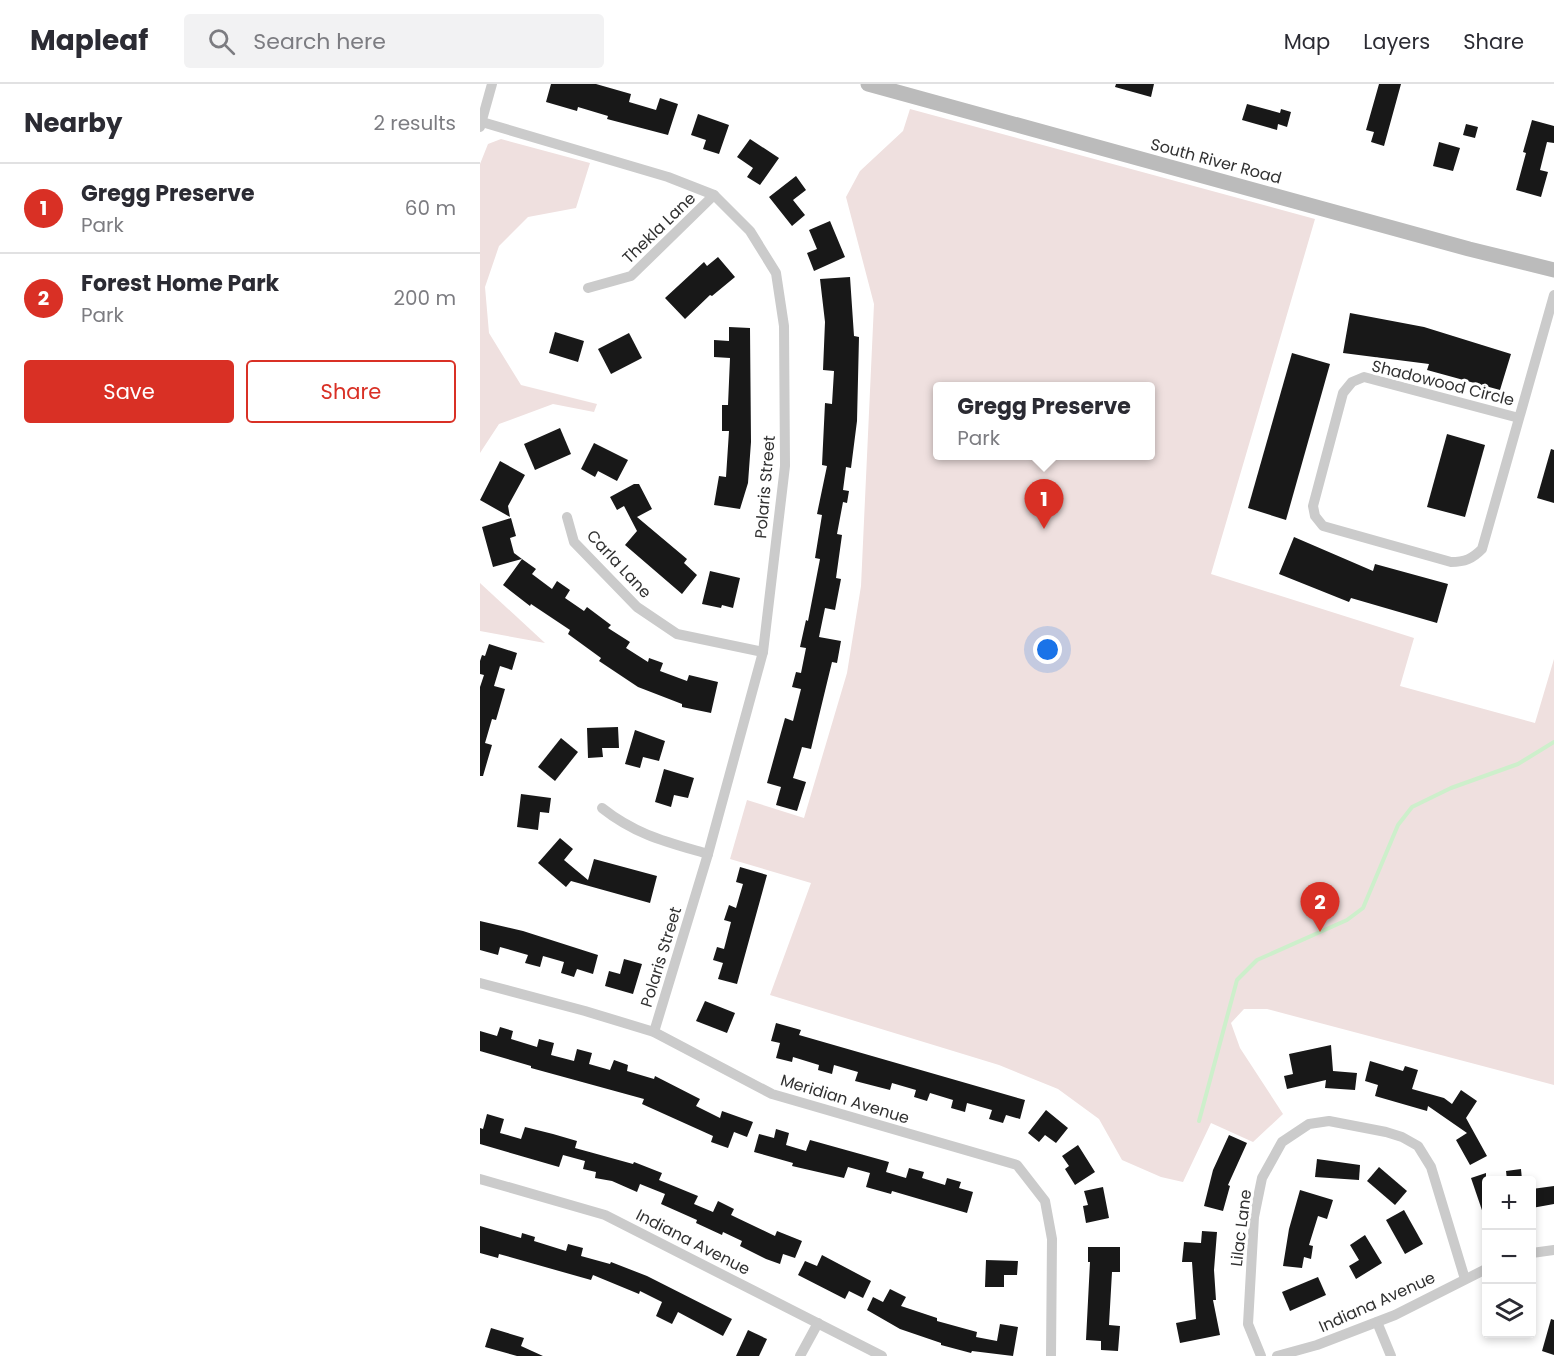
<!DOCTYPE html>
<meta charset="utf-8">
<style>
body{margin:0;font-family:Poppins,sans-serif;background:#f2f2f3;color:#2b2b33}
.controls{position:absolute;right:18px;bottom:18px;display:grid;overflow:hidden;border-radius:6px;box-shadow:0 3px 9px #0003}
.controls button{width:54px;height:54px;display:grid;place-items:center;padding:0;border:0;border-bottom:2px solid #e1e1e2;background:#fff;color:#2b2b33;font:30px sans-serif}
.you{position:absolute;left:568px;top:566px;width:21px;height:21px;margin:-15px;border:4px solid #fff;border-radius:50%;background:#1a73e8;box-shadow:0 0 0 9px #1a73e833}
.badge{display:grid;place-items:center;width:39px;height:39px;border-radius:50%;background:#d93025;color:#fff;font-size:20px;font-weight:700}
.pin{position:absolute;translate:-50% -50px;filter:drop-shadow(0 2px 3px #0008)}
.pin::after{content:'';position:absolute;top:32px;width:21px;height:18px;background:inherit;clip-path:polygon(0 0,100% 0,50% 100%)}
.popup{position:absolute;left:453px;top:298px;width:222px;height:78px;box-sizing:border-box;display:grid;place-content:center;border-radius:6px;background:#fff;filter:drop-shadow(0 2px 4px #0005);font-size:20px;white-space:nowrap;color:#7c7c81}
.popup b{font-size:22px;color:#2b2b33}
.popup::after{content:'';position:absolute;left:50%;top:100%;margin-left:-12px;border:12px solid transparent;border-top-color:#fff}
.list{margin:0;padding:0;list-style:none}
h2{display:flex;justify-content:space-between;align-items:center;height:78px;margin:0;padding:0 24px;font-size:26px}
h2 small{font-size:20px;font-weight:400;color:#7c7c81}
.list li{display:grid;grid-template-columns:39px 1fr auto;gap:18px;align-items:center;box-sizing:border-box;height:90px;padding:0 24px;border-top:2px solid #e1e1e2}
.list b{display:block;font-size:22px;white-space:nowrap}
.list p{margin:0;font-size:20px;white-space:nowrap;color:#7c7c81}
.list em{font-size:20px;font-style:normal;color:#7c7c81}
.actions{display:flex;gap:12px;padding:18px 24px}
.actions a{flex:1;padding:14px 0;border:2px solid #d93025;border-radius:6px;text-align:center;font-size:21px;color:#d93025}
.actions .main{background:#d93025;color:#fff}
.icon{flex:none;width:33px;height:33px;fill:none;stroke:currentColor;stroke-width:2;stroke-linecap:round;stroke-linejoin:round}
.map{position:relative;flex:none;width:1074px;height:1272px;overflow:hidden}
header{display:flex;align-items:center;gap:36px;box-sizing:border-box;height:84px;padding:0 30px;background:#fff;border-bottom:2px solid #e1e1e2}
header strong{font-size:28px}
nav{display:flex;gap:33px;margin-inline-start:auto;font-size:21px}
.search{width:420px;height:54px;background:#f2f2f3;display:flex;align-items:center;gap:15px;box-sizing:border-box;padding:0 21px;border-radius:6px;color:#7c7c81;font-size:22px}
main{display:flex}
aside{flex:1;background:#fff}
.map>svg:first-child{display:block}
.green{fill:#efe0df;fill-rule:evenodd}
.lines{fill:none;stroke-linecap:round;stroke-linejoin:round}
.stream{stroke:#cdefcb;stroke-width:4}
.building{fill:#181818}
.street{stroke:#cbcbcb;stroke-width:10}
.secondary{stroke:#bbb;stroke-width:15}
.labels{text-anchor:middle;dominant-baseline:central;stroke-width:6;stroke-linejoin:round;paint-order:stroke}
.street-label{font-size:16px;fill:#313131;stroke:#fff}
</style>
<header>
<strong>Mapleaf</strong>
<div class="search"><svg class="icon" aria-label="search" viewBox="0 0 24 24"><circle cx="10" cy="10" r="6"/><path d="M15 15l6 6"/></svg>Search here</div>
<nav><a>Map</a><a>Layers</a><a>Share</a></nav>
</header>
<main>
<aside>
<h2>Nearby<small>2 results</small></h2>
<ul class="list">
<li><span class="badge">1</span><div><b>Gregg Preserve</b><p>Park</p></div><em>60 m</em></li>
<li><span class="badge">2</span><div><b>Forest Home Park</b><p>Park</p></div><em>200 m</em></li>
</ul>
<div class="actions"><a class="main">Save</a><a>Share</a></div>
</aside>
<div class="map">
<svg width="1074" height="1272" viewBox="0 0 1074 1272">
<rect width="100%" height="100%" fill="#fff"/>
<!-- green -->
<g class="green">
<path d="M430,25L835,135L731,490L934,554L920,602L1055,639L1074,575V1001L787,925H764L751,939L760,964L803,1030L773,1058L731,1039L703,1098L681,1093L642,1076L619,1035L578,1005L519,981L290,911L331,799L250,775L267,716L324,734L367,589L381,502L394,220L366,113L380,87L423,47ZM670,302V372H458V302Z"/>
<path d="M21,55L110,79L96,124L48,133L19,162L5,203L9,249L41,301L117,320L114,328L73,320L19,340L0,369V80L8,60Z"/>
<path d="M0,499L65,559L0,547Z"/>
</g>
<g class="lines">
<!-- stream -->
<path class="stream" d="M719,1037L757,896L777,876L867,836L883,824L918,741L932,723L971,704L1038,680L1074,658"/>
</g>
<!-- building -->
<g class="building">
<path d="M71,0H116L151,10L149,18L176,26L180,14L198,20L188,51L127,35L128,32L98,23L97,27L66,18Z"/>
<path d="M636,0H674L671,13L635,3Z"/>
<path d="M899,0H921L904,62L891,58L894,48L886,46Z"/>
<path d="M767,20L800,29L801,25L811,28L807,43L798,40L797,46L762,36Z"/>
<path d="M218,30L249,41L239,70L223,65L226,56L211,51Z"/>
<path d="M1052,36L1074,42V59L1067,58L1060,86L1068,88L1061,113L1036,106L1046,69L1043,68Z"/>
<path d="M986,40L998,43L995,54L983,51Z"/>
<path d="M270,55L299,74L280,101L267,93L273,84L257,73Z"/>
<path d="M959,58L980,64L973,87L953,82Z"/>
<path d="M316,92L326,106L313,116L325,131L312,142L289,113Z"/>
<path d="M350,137L365,173L334,187L327,169L337,165L329,146Z"/>
<path d="M238,173L255,193L232,212L230,211L205,235L185,214L224,178L227,182Z"/>
<path d="M370,193L374,252L379,253L377,337L371,384L366,383L363,406L369,407L367,419L363,418L357,450L362,451L356,494L361,495L355,526L345,524L339,553L361,557L357,579L352,578L331,665L322,663L313,694L326,698L317,727L296,721L301,703L287,699L305,634L313,637L321,605L312,603L316,588L321,589L326,564L320,563L326,536L328,537L340,475L335,474L342,431L337,430L347,382L342,381L345,319L352,320L354,287L343,286L345,238L340,195Z"/>
<path d="M870,229L944,243L1031,270L1020,306L947,286L949,280L863,269Z"/>
<path d="M249,243L270,244L271,358L268,399L260,425L234,421L239,392L246,393L249,347H242V321H248L250,274L234,273V256L249,257Z"/>
<path d="M75,248L104,257L98,278L69,269Z"/>
<path d="M149,249L162,274L131,290L118,265Z"/>
<path d="M812,269L850,280L806,436L768,424Z"/>
<path d="M80,344L91,370L55,386L44,360Z"/>
<path d="M967,350L1005,361L985,433L947,423Z"/>
<path d="M114,359L148,376L137,397L118,387L115,393L101,385Z"/>
<path d="M1071,365L1074,366V419L1057,414Z"/>
<path d="M20,377L45,391L28,422L30,433L0,416Z"/>
<path d="M154,400H159L172,425L157,433L207,475L204,479L217,491L202,510L145,461L157,447L144,422L137,426L130,413Z"/>
<path d="M31,434L36,452L30,454L34,469L42,475L13,483L2,443Z"/>
<path d="M814,453L893,487L895,480L968,500L957,539L871,514L869,518L799,490Z"/>
<path d="M42,475L56,485L52,490L72,505L77,497L90,506L85,514L104,527L107,523L131,541L128,544L150,558L146,564L168,578L169,574L183,579L180,587L207,597L209,591L238,598L231,629L202,623V620L158,603L119,577L121,574L88,550L90,546L51,520L50,522L23,501Z"/>
<path d="M230,487L260,494L253,524L242,521L241,524L222,520Z"/>
<path d="M9,560L37,569L32,586L20,582L14,602L25,605L16,636L12,635L5,659L12,661L3,692H0V603L4,591L0,590V577L2,571L5,572Z"/>
<path d="M138,643L139,664H122L123,673L108,674L107,644Z"/>
<path d="M155,646L185,657L179,677L163,673L160,684L145,680Z"/>
<path d="M81,654L98,668L75,697L58,683Z"/>
<path d="M184,685L214,694L208,714L194,711L191,723L175,718Z"/>
<path d="M41,710L71,714L69,729L60,728L58,746L37,743Z"/>
<path d="M80,754L93,765L84,776L108,796L114,775L177,792L170,819L91,797L86,803L58,779Z"/>
<path d="M260,783L287,791L257,900L238,895L243,879L233,876L237,863L244,865L251,838L244,836L249,821L256,824L263,800L256,798Z"/>
<path d="M0,837L43,847L118,871L113,890L97,885L94,893L81,889L84,878L63,872L60,883L45,879L48,871L20,863L18,871L0,866Z"/>
<path d="M144,875L162,880L153,910L125,902L129,887L140,890Z"/>
<path d="M225,917L255,929L247,949L216,937Z"/>
<path d="M296,939L321,946L319,951L545,1016L540,1035L526,1031L523,1039L509,1035L512,1026L487,1019L485,1028L471,1024L473,1016L450,1009L447,1017L434,1013L436,1006L412,999L410,1006L375,997L378,988L354,981L352,990L338,986L339,981L313,973L312,978L296,974L300,959L291,957Z"/>
<path d="M20,943L33,947L31,955L57,963L59,955L74,959L71,971L94,977L97,965L112,969L109,980L130,986L134,976L148,981L147,987L174,995L175,992L220,1015L216,1022L240,1034L242,1027L273,1038L267,1053L254,1048L248,1064L231,1058L233,1052L162,1020L164,1015L51,984V982L0,967V947L17,952Z"/>
<path d="M851,961L853,987L877,989L875,1006L845,1004L846,996L807,1005L804,992L813,990L809,970Z"/>
<path d="M890,977L923,987L925,982L938,986L932,1005L964,1014L972,1020L981,1006L997,1017L986,1034L1007,1072L990,1081L976,1056L987,1049L948,1022L947,1027L895,1012L898,1001L885,997Z"/>
<path d="M566,1026L588,1044L576,1059L565,1051L559,1058L548,1049Z"/>
<path d="M7,1030L24,1035L20,1049L41,1055L45,1043L73,1050L97,1057L95,1064L153,1080L154,1078L182,1089L179,1096L218,1112L214,1120L233,1128L238,1117L254,1125L251,1131L295,1152L297,1147L322,1157L315,1174L303,1170L300,1180L286,1175L260,1162L262,1157L243,1148L242,1151L216,1139L217,1136L181,1120L185,1110L160,1100L157,1108L132,1097L115,1094L116,1088L103,1085L105,1077L83,1071L79,1083L0,1060V1044L3,1045Z"/>
<path d="M296,1045L309,1049L306,1061L326,1067L330,1056L409,1078L406,1088L426,1094L429,1084L444,1088L442,1094L465,1101L467,1094L481,1098L479,1104L493,1108L487,1129L412,1107L411,1110L386,1103L390,1089L368,1083L364,1094L312,1082L313,1079L274,1068L279,1050L294,1054Z"/>
<path d="M749,1051L767,1059L748,1101L750,1102L743,1127L724,1122L733,1086Z"/>
<path d="M598,1061L615,1088L595,1101L585,1085L589,1082L582,1072Z"/>
<path d="M837,1075L880,1081L879,1096L835,1093Z"/>
<path d="M899,1083L927,1107L915,1121L887,1097Z"/>
<path d="M1041,1085L1042,1096H1027L1026,1087Z"/>
<path d="M1006,1089V1135H1005L991,1094Z"/>
<path d="M1074,1102V1120L1052,1124V1105Z"/>
<path d="M623,1103L629,1134L606,1139L603,1122L608,1121L604,1107Z"/>
<path d="M820,1106L853,1116L847,1135L838,1132L829,1161L833,1162L831,1175L824,1173L822,1184L803,1182L809,1145Z"/>
<path d="M924,1126L943,1160L925,1170L906,1136Z"/>
<path d="M0,1142L41,1154L42,1149L55,1153L54,1157L86,1167L88,1160L103,1164L101,1172L130,1180L131,1178L167,1192L252,1235L243,1252L198,1228L192,1240L176,1232L182,1218L160,1207L159,1210L113,1191L111,1196L19,1170L18,1174L0,1169Z"/>
<path d="M722,1147L737,1148L734,1186L736,1216H733L740,1251L700,1259L696,1239L716,1235L712,1178H702L704,1158L721,1159Z"/>
<path d="M885,1151L902,1179L876,1195L869,1182L879,1176L870,1161Z"/>
<path d="M608,1163H640V1188H632L629,1241L640,1242L638,1267L621,1266V1257L606,1256L610,1178H608Z"/>
<path d="M342,1171L391,1197L383,1214L369,1207L365,1215L318,1191L325,1177L337,1182Z"/>
<path d="M506,1176L538,1177L537,1191H524V1203H505Z"/>
<path d="M838,1193L846,1211L810,1227L802,1208Z"/>
<path d="M410,1205L426,1213L421,1222L457,1234V1237L497,1248L496,1253L517,1257L520,1240L538,1243L533,1272L492,1267L491,1269L461,1261V1259L420,1245L387,1226L393,1213L403,1218Z"/>
<path d="M1071,1235L1074,1236V1271L1062,1267Z"/>
<path d="M11,1244L44,1254L41,1262L63,1272H37L5,1263Z"/>
<path d="M268,1246L287,1255L279,1272H256Z"/>
</g>
<g class="lines">
<!-- street -->
<g class="street">
<path d="M2,38L188,93L234,111L270,147L296,189L304,242L305,382L283,568L228,770L174,948"/>
<path d="M0,43L12,0"/>
<path d="M108,204L151,192L234,111"/>
<path d="M1039,334L884,293L872,298L863,309L833,422L835,432L843,442L971,478C985,478 992,475 1002,465L1074,211"/>
<path d="M87,433L94,458L157,523L197,550L283,568"/>
<path d="M122,724C156,751 187,758 228,770"/>
<path d="M0,899L105,927L174,948L292,1010L537,1081L565,1117L572,1155L571,1272"/>
<path d="M0,1095L125,1131L402,1272"/>
<path d="M1052,1169L1074,1166"/>
<path d="M897,1238L911,1272"/>
<path d="M320,1272L338,1239"/>
<path d="M781,1272L768,1240L774,1133L782,1094L802,1058L829,1040L849,1037L906,1048L922,1053L938,1062L951,1083L985,1195"/>
<path d="M797,1272L837,1261L915,1231L1006,1185"/>
</g>
<!-- secondary -->
<path class="secondary" d="M388,0L989,165L1074,186"/>
</g>
<g class="labels">
<!-- street labels -->
<g class="street-label">
<text transform="translate(736 77) rotate(15)">South River Road</text>
<text transform="translate(179 144) rotate(-44)">Thekla Lane</text>
<text transform="translate(963 299) rotate(14)">Shadowood Circle</text>
<text transform="translate(285 403) rotate(-85)">Polaris Street</text>
<text transform="translate(139 480) rotate(47)">Carla Lane</text>
<text transform="translate(181 873) rotate(-73)">Polaris Street</text>
<text transform="translate(365 1015) rotate(17)">Meridian Avenue</text>
<text transform="translate(761 1144) rotate(-83)">Lilac Lane</text>
<text transform="translate(213 1158) rotate(27)">Indiana Avenue</text>
<text transform="translate(897 1218) rotate(-24)">Indiana Avenue</text>
</g>
</g>
</svg>
<div class="controls">
<button>+</button>
<button>−</button>
<button><svg class="icon" aria-label="layers" viewBox="0 0 24 24"><path d="M12 4l9 5-9 5-9-5zM3 14l9 5 9-5"/></svg></button>
</div>
<div class="you"></div>
<div class="pin badge" style="left:564px;top:445px">1</div>
<div class="popup"><b>Gregg Preserve</b>Park</div>
<div class="pin badge" style="left:840px;top:848px">2</div>
</div>
</main>
